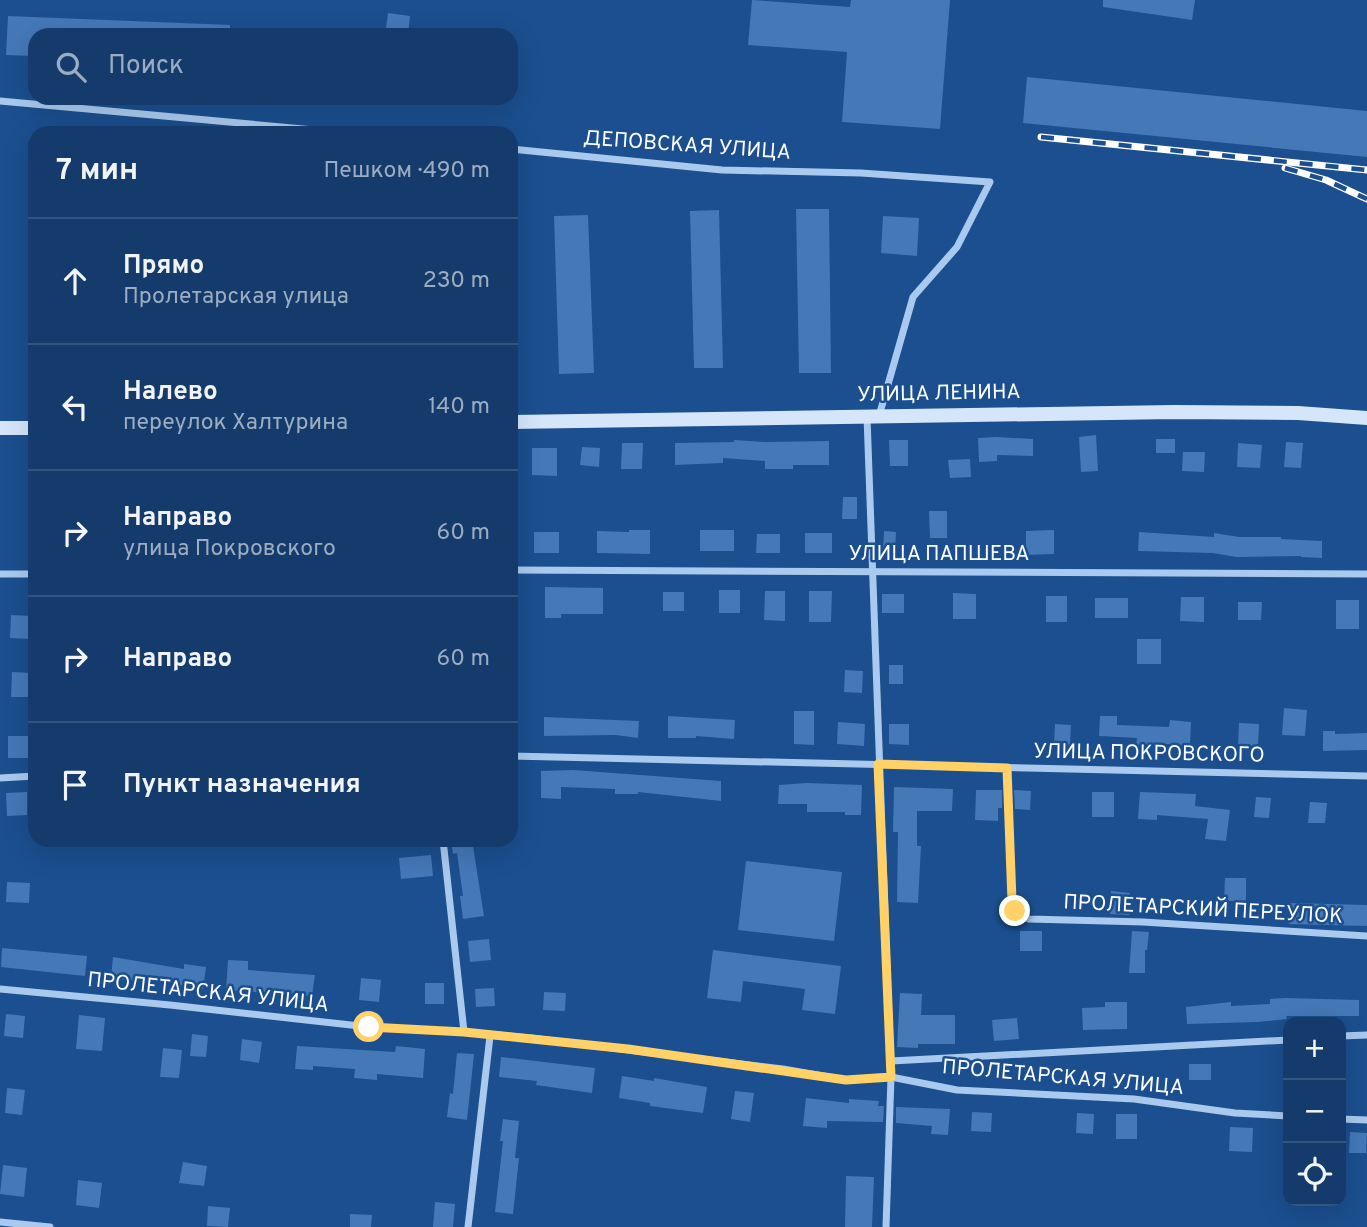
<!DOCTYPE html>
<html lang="ru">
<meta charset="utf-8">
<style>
body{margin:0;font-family:Overpass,sans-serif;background:#1d4271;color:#f1f3f6}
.controls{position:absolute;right:21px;bottom:21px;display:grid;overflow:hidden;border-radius:14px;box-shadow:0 7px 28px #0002}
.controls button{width:63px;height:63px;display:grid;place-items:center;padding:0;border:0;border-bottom:2px solid #33557e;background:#143b6b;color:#f1f3f6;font:35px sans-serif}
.stop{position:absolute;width:21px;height:21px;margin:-16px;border:5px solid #ffd166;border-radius:50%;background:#fff}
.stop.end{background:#ffd166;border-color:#fff;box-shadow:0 2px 7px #0008}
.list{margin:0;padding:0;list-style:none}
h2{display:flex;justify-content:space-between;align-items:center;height:91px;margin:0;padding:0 28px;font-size:30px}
h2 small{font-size:23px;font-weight:400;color:#9dadc1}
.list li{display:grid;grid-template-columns:46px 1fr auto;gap:21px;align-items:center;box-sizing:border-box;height:126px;padding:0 28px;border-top:2px solid #33557e}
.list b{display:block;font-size:26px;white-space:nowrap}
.list p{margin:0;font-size:23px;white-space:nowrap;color:#9dadc1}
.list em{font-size:23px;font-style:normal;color:#9dadc1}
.icon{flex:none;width:38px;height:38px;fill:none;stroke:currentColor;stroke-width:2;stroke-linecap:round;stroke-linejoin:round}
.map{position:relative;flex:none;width:1367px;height:1227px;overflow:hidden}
.search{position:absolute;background:#143b6b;box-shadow:0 7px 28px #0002;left:28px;top:28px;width:490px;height:77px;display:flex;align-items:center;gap:18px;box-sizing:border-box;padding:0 24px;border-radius:21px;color:#9dadc1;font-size:26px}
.panel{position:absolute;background:#143b6b;box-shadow:0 7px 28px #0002;left:28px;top:126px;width:490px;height:721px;border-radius:21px}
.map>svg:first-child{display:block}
.building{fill:#4478b7}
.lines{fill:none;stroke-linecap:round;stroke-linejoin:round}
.street{stroke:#a9c9ee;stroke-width:7}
.secondary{stroke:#d6e6fa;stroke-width:14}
.rail-casing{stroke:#fff;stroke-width:7}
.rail{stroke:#1b4f8f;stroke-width:4.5;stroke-dasharray:13;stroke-linecap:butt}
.route{stroke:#ffd166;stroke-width:9}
.labels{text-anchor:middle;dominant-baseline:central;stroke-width:5;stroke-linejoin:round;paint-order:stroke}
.street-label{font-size:21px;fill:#fff;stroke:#1b4f8f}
</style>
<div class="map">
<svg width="1367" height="1227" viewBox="0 0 1367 1227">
<rect width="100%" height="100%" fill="#1b4f8f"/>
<!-- building -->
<g class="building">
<path d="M752,0L850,7L851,0H950L940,129L842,122L847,52L748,45Z"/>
<path d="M1103,0H1195L1192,20L1103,7Z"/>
<path d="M388,13L410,16L408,35H385Z"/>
<path d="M8,16L230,25V35H35V56L6,55Z"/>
<path d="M1027,77L1367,111V157L1023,123Z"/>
<path d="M796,209H829L831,373H799Z"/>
<path d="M719,210L723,368H694L690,211Z"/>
<path d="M588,215L594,373L559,374L554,216Z"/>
<path d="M883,216L919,218L917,256L881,253Z"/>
<path d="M1096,435L1098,471L1081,472L1079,437Z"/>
<path d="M996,437L1033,439V456L997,455V461L979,462L978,438Z"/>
<rect x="1156" y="439" width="19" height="14"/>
<path d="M734,440L765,442L829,441V465H793V469H765V461L723,458V463L675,465V443L734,442Z"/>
<path d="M889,440H908V466H890Z"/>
<path d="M1286,442L1303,443L1301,468L1284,467Z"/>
<path d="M622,443H643L642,469H621Z"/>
<path d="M1238,443L1262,445L1260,468L1237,467Z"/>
<path d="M582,447L600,448L599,467L580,465Z"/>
<path d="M532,448H557V476L532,475Z"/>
<path d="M1183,452H1205L1204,472L1182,471Z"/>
<path d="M970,459L971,477L950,478L948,460Z"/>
<path d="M843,497H857V519H842Z"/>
<path d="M929,511H947V538H930Z"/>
<path d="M629,530H650V554L597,553V531L629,532Z"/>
<rect x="700" y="530" width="34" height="21"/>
<path d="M1054,530V554L1026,555V531Z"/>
<path d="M884,531L896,532L895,554H883Z"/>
<rect x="534" y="532" width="25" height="21"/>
<path d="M1139,532L1214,537V533L1239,537H1281V539L1322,541V558L1301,557V556L1237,557L1212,553L1138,551Z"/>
<rect x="805" y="533" width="27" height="20"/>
<path d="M757,534H780V553H756Z"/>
<path d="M545,587L603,588V614H561V618H545Z"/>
<rect x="719" y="590" width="21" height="23"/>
<path d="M765,591H785V621L764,620Z"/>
<path d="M809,591H832L831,622H809Z"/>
<rect x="663" y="592" width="21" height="19"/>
<path d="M953,593L976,594V619H953Z"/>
<rect x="882" y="594" width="22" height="19"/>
<rect x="1046" y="596" width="21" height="26"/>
<path d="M1181,597H1204V622L1180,621Z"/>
<rect x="1095" y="598" width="33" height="20"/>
<rect x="1336" y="600" width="23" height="29"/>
<path d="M1238,602H1262L1261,620H1238Z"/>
<path d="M11,615L32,616L31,639L10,638Z"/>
<rect x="1137" y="639" width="24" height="25"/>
<rect x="889" y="665" width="14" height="19"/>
<path d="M845,670L863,671L862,693L844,692Z"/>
<path d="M12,672L32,673V697H11Z"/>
<path d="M1284,708L1307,710L1305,736L1282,735Z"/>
<path d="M794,711H814V745L794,744Z"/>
<path d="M668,716L735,720L734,739L696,736V738H668Z"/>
<path d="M1100,716H1117V725L1169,727L1170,720L1191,722L1190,746L1157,743V745H1136L1137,738L1099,736Z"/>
<path d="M544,717L639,721L638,738L616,735L544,736Z"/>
<path d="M838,722L865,724L864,746L837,744Z"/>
<path d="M1239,723L1259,724L1258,748L1238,747Z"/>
<path d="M889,724H909V745L889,744Z"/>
<path d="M1055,724L1071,725L1070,746L1054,745Z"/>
<path d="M1323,731H1335V734L1367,733V750L1323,751Z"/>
<path d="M8,736H31L32,758H8Z"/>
<path d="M573,770L721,781V801L638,792V794H615V789L561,787V799L541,798V771Z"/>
<path d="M807,783L862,785L861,815H845V812H807V804H778L779,785Z"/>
<path d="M894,787L953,789L952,811H917V846H921L918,903L897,902L898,832H893Z"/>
<path d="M976,790H1002V808H998V821L975,820Z"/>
<path d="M1014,790L1031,791L1030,810L1015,809Z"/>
<path d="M27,792V815L7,816L6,793Z"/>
<rect x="1092" y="792" width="22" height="25"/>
<path d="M1140,792L1196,794L1195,806L1230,810L1226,841L1205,839L1208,819L1157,815V820L1138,819Z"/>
<path d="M1256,797L1271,798L1269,818L1254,817Z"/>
<path d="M1310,802L1327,803L1325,823H1308Z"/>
<path d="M451,840H472L484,916L463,919L460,896H463L457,853L453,854Z"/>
<path d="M431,855L433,876L401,879L399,858Z"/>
<path d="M746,861L842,872L834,941L738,930Z"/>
<path d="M1225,878H1246V901H1224Z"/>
<path d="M7,882L30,883L29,903L6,902Z"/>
<path d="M1111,891L1130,893L1129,915L1110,914Z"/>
<path d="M1290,903L1367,905V926L1289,924Z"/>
<rect x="1020" y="931" width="22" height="20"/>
<path d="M1132,931L1149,932L1147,950H1145V973H1129Z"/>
<path d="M489,939L491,960L470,962L468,941Z"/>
<path d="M2,948L87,956L85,976L1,967Z"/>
<path d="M713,950L841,966L835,1014L802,1010L805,989L743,981L741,1002L707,998Z"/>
<path d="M113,957L184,969V964L206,967L203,989L133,977L132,981L111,978Z"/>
<path d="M228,960L248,961V970L315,975L312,996L226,990Z"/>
<path d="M361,978L381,980L379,1002L359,1000Z"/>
<rect x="425" y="983" width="19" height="21"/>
<path d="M494,988L495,1006L476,1007L475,989Z"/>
<path d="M544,992L566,993L565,1011L543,1010Z"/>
<path d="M900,993L922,994L921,1015H955V1044H918V1048L897,1047Z"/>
<path d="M1286,998L1359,1000V1016H1286L1287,1019L1258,1022L1187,1024L1186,1007L1231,1002V1006L1270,1004V999Z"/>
<path d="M1105,1002H1127V1029L1083,1030L1082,1008L1105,1007Z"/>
<path d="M6,1014L25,1016L23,1038L4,1036Z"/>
<path d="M79,1015L105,1018L102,1051L76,1049Z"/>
<path d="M1017,1018L1019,1039L994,1041L992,1020Z"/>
<path d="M192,1034L208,1036L206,1057L190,1056Z"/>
<path d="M242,1039L262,1042L259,1063L240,1060Z"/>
<path d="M297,1046L395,1052L396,1046L425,1049L423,1078L377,1074V1080L354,1078L355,1069L313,1066V1070L295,1069Z"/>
<path d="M163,1048L182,1050L179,1078L160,1077Z"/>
<path d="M457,1053L474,1054L467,1120L447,1117L450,1093L453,1094Z"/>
<path d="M501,1057L595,1068L592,1093L536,1085L537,1081L499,1077Z"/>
<rect x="1189" y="1064" width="22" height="16"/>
<path d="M622,1076L654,1081V1078L707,1087L703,1113L650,1106V1103L619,1098Z"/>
<path d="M7,1088L25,1090L22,1115L5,1113Z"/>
<path d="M735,1091L754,1093L750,1122L731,1119Z"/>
<path d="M806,1098L849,1103V1099L879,1101L878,1106H884L883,1122L827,1121V1128L803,1126Z"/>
<path d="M896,1107L950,1109L948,1135L931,1134L932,1126L896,1123Z"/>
<path d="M972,1112L992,1113L991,1132L971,1131Z"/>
<path d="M1077,1113L1094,1114L1093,1134L1076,1133Z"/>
<rect x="1116" y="1114" width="21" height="25"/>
<path d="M503,1119L519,1121L515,1158H519L513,1214L495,1212L503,1141H500Z"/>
<path d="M1230,1127L1253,1128L1252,1152L1229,1151Z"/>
<path d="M1350,1132L1367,1133L1366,1153H1349Z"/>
<path d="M183,1162L207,1166L204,1186L179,1183Z"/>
<path d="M3,1165L27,1168L24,1197L0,1194Z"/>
<path d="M846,1176L874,1177L872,1227H845Z"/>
<path d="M78,1180L102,1183L99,1208L76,1205Z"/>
<path d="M435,1202L455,1204L453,1227H433Z"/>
<path d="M208,1206L230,1208L228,1227L207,1226Z"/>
<path d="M350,1214L372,1215L371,1227H350Z"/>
</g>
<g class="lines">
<!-- street -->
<g class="street">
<path d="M0,101L347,133"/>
<path d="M511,149L722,170L861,173L990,182L957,247L913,297L879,416"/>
<path d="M867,417L891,1077L886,1227"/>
<path d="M511,570L1367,574"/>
<path d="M0,574H35"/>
<path d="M511,756L1367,776"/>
<path d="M1007,768L1012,901C1015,911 1018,916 1029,919L1143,922L1367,936"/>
<path d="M0,778L35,776"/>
<path d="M443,840L464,1032"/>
<path d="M0,989L170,1005L369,1027L464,1032L531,1038L783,1069L846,1080L891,1077L957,1090L1134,1099L1235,1113L1288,1116"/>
<path d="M1341,1036L1367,1035"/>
<path d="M891,1061L1288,1040"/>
<path d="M1341,1119L1367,1120"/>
<path d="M0,1222L50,1227"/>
<path d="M468,1227L490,1036"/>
</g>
<!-- secondary -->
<g class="secondary">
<path d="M511,422L1174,412L1298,413L1367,418"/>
<path d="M0,428H35"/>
</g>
<!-- rail casing -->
<g class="rail-casing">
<g id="rail">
<path d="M1041,137L1367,170"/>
<path d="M1285,168L1326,180L1367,199"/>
</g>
</g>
<!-- rail -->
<use href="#rail" class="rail"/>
</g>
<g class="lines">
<!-- route -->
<path class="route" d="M369,1027L464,1032L628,1049L846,1080L891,1077L878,764L1007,768L1012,901L1015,911"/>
</g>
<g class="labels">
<!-- street labels -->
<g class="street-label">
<text transform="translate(687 146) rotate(4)">ДЕПОВСКАЯ УЛИЦА</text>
<text transform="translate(939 394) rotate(-1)">УЛИЦА ЛЕНИНА</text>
<text x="939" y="554">УЛИЦА ПАПШЕВА</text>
<text transform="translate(1149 754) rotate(1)">УЛИЦА ПОКРОВСКОГО</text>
<text transform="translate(1203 910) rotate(3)">ПРОЛЕТАРСКИЙ ПЕРЕУЛОК</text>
<text transform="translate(208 993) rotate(6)">ПРОЛЕТАРСКАЯ УЛИЦА</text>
<text transform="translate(1063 1078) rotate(5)">ПРОЛЕТАРСКАЯ УЛИЦА</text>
</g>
</g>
</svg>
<div class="controls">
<button>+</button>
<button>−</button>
<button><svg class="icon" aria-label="locate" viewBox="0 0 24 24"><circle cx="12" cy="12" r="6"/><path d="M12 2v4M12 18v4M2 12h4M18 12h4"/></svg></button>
</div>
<div class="stop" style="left:369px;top:1027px"></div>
<div class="stop end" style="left:1015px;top:911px"></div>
<div class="search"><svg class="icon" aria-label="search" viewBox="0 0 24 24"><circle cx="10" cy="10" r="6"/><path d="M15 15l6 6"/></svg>Поиск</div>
<section class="panel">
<h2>7 мин<small>Пешком · 490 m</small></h2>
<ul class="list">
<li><svg class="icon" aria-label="ahead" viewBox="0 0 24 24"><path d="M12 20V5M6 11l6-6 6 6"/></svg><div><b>Прямо</b><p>Пролетарская улица</p></div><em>230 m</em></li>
<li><svg class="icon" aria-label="left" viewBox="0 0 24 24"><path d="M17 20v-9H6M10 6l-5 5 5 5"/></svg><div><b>Налево</b><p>переулок Халтурина</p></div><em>140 m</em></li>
<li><svg class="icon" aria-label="right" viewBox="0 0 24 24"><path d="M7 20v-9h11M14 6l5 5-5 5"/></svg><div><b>Направо</b><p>улица Покровского</p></div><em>60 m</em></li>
<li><svg class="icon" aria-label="right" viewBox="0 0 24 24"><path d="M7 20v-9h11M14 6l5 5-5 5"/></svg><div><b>Направо</b></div><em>60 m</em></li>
<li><svg class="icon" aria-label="arrive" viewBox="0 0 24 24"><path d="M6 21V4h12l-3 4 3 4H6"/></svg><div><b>Пункт назначения</b></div></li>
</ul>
</section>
</div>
